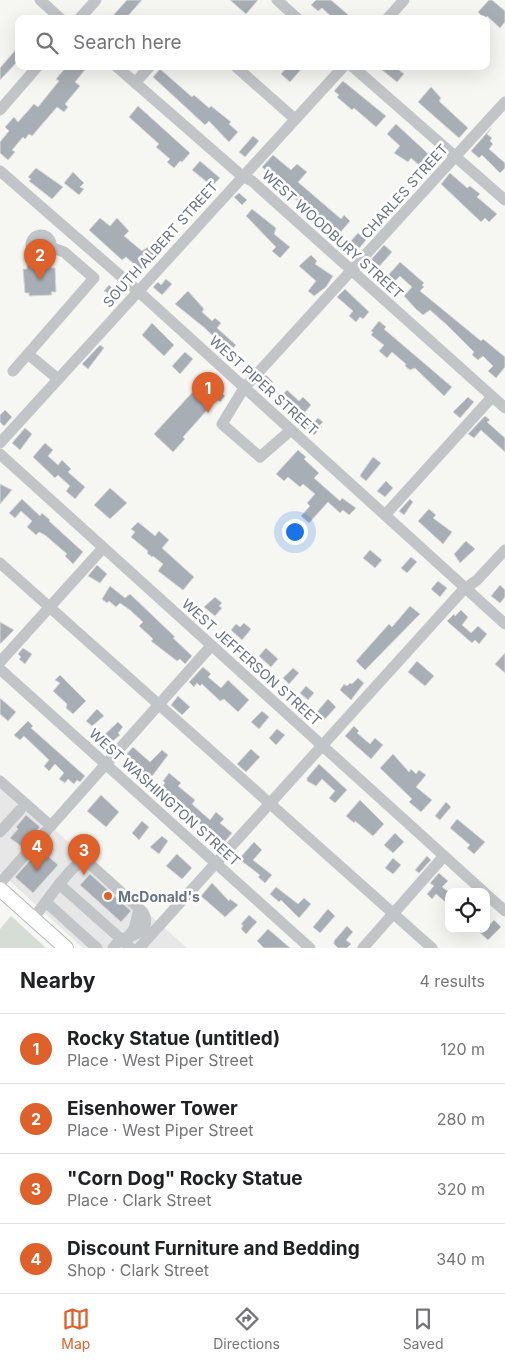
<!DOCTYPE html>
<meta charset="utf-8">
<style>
body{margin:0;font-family:Inter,sans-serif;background:#f6f6f6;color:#202124}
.controls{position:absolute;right:15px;bottom:15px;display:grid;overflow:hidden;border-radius:10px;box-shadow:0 5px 20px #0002}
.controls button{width:45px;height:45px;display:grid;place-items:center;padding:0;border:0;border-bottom:1px solid #e0e0e0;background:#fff;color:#202124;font:25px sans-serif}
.you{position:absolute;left:294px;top:531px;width:18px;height:18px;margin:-12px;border:4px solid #fff;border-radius:50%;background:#1a73e8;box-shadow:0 0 0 8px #1a73e833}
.badge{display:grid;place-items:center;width:32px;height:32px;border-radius:50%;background:#de602a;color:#fff;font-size:16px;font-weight:700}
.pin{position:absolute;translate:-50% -41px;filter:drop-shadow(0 1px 2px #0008)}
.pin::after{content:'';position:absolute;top:26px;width:18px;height:15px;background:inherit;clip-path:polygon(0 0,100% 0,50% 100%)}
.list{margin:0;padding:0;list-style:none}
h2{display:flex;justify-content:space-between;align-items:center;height:65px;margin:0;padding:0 20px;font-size:21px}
h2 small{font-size:16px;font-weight:400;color:#757577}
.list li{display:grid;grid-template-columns:32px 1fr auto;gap:15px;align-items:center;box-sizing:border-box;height:70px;padding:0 20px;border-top:1px solid #e0e0e0}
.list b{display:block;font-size:19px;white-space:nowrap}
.list p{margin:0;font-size:16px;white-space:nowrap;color:#757577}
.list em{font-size:16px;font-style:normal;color:#757577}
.icon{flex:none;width:28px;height:28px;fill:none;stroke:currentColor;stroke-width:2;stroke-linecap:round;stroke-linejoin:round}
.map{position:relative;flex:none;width:505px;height:948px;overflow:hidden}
.search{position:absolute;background:#fff;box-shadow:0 5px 20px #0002;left:15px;right:15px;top:15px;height:55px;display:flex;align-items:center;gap:12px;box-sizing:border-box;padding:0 18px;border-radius:10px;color:#757577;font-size:19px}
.sheet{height:345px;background:#fff}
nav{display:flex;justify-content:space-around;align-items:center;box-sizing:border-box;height:70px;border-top:1px solid #e0e0e0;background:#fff;font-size:14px;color:#757577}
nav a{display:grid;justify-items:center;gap:2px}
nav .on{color:#de602a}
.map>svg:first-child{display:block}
.built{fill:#e6e7e6}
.green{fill:#d6ddd4}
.building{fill:#a8aeb5;stroke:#d7d7d5}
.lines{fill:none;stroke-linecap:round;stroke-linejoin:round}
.major-casing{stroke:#b4b8bc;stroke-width:16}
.minor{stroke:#c1c5c8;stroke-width:11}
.major{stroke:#fff;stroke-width:14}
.poi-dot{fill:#de602a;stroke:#fff;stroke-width:2}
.labels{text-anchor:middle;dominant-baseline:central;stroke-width:5;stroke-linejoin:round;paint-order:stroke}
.street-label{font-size:14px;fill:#667483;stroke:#fff}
.poi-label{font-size:14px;font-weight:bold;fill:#667483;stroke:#fff;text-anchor:start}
</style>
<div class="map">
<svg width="505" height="948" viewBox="0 0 505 948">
<rect width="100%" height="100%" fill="#f6f6f2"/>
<!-- built -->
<path class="built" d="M0,781L187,948H83L0,872Z"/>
<!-- green -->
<path class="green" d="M11,916L46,948H0V929Z"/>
<!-- building -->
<g class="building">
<path d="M127,0H142L125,19H110Z"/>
<path d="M230,0H258L246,14Z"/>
<path d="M316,0H331L353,19H334L322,8L318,11L311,5Z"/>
<path d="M489,0H492L505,11V22L500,28L487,16L485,19L478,12Z"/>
<path d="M19,46V60L0,80V68Z"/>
<path d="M67,66H88L75,82L80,86L65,104L68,107L64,112L57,107L32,136L29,134L25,139L23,137L12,150L15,152L8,160L0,153V142L9,131L5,127L14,117L18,122L34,104L38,107L59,81L56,79Z"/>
<path d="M288,66H304L290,82L281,74Z"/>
<path d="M377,66H394L404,74L397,82Z"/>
<path d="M160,69L192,97L194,95L209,108L211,106L231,122L229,124L238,132L229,142L209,121L205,125L153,77Z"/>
<path d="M343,81L386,116L376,127L354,108L352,110L337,97L339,95L334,91Z"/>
<path d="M431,87L441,98L439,101L468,128L459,138L418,102Z"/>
<path d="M138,106L190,153L182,162L180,161L174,168L167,162L170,159L156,147L159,144L129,117Z"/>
<path d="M396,124L438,163L428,173L411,158L408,162L394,153L400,146L387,134Z"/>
<path d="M491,128L487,134L492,138L490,141L493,144L489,149L505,163V168L500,173L482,155L479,158L471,151Z"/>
<path d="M253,136L259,141L245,157L239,152Z"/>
<path d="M273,155L291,170L297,164L307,172L298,182L341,219L344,215L350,221L339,234L293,197L262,167Z"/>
<path d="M200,161L220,178L212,186L192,170Z"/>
<path d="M36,168L63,187L52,199L29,181L31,179L28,177Z"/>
<path d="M73,172L84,183L80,187L84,189L79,195L64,183Z"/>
<path d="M450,173L467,188L470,186L480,194L477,197L497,214L489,222L485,218L481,222L441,184Z"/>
<path d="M239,193L247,200L242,205L234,197Z"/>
<path d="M252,209L276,228L274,234L290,247L280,258L272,251L276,247L246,216Z"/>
<path d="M100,218L110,226L117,218L129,231L124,236L142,251L152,244L159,250L141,270L126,257L122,260L89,230Z"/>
<path d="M358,233L366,240L357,251L349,243Z"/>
<path d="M384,245L392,252L377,269L369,262Z"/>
<path d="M311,255L317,261L315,264L333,276L326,287L314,296L308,291L316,281L299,266Z"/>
<path d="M400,262L424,283L422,285L424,287L420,291L481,341L483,339L505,357V367L496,378L488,371L493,366L483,356L478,360L472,355L474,352L447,325L430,310L423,315L416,309L404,296L412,287L400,276L391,285L384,280Z"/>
<path d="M51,264V268H55L56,292H51L52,295L29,296V293H25L23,269H27V265Z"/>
<path d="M166,279L172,284L162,295L153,287L158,282L161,285Z"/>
<path d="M117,282L121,286L117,292L120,295L115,300L112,298L109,301L104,297L108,293L104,291L109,285L112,288Z"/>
<path d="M345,289L369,312L363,319L360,317L356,322L349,316L353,311L337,297Z"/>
<path d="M188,291L204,309L202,312L212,321L215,318L221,323L217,328L236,345L229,353L206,329L175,304Z"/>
<path d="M379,321L386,327L384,329L452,387L444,396L415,368L410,370L405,366L406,364L392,352L387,358L379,351L384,345L371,335L373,332L371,331Z"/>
<path d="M152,323L174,345L164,356L142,335Z"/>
<path d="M100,345L104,348L88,369L82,364Z"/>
<path d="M185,352L193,359L180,374L172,366Z"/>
<path d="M266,375L273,382L265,391L257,384Z"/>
<path d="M203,376L225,396L220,402L217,399L183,437L185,439L173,452L154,434L200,384L198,382Z"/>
<path d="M287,390L299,401L303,397L311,405L298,420L276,402Z"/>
<path d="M468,397L474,402L460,418L453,412Z"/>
<path d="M5,410L12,417L4,426L0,422V415Z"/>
<path d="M485,416L490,420L487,422L505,438V452L481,430L474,438L468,434Z"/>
<path d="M318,418L323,422L319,426L322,427L314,435L307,429Z"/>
<path d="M25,428L32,434L20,450L12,443Z"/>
<path d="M45,443L53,450L48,456L58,465L62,460L71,469L68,472L85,487L75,499L66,491L70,486L58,475L55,478L33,457Z"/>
<path d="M298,450L306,457L304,459L319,473L314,478L340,501L342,498L356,508L349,515L343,510L340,513L328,502L309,523L301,516L310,506L307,503L315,494L303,484L300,487L288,477L284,481L276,474Z"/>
<path d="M373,457L381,463L366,481L360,476L361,474Z"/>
<path d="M386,481L393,488L385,497L377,491Z"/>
<path d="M0,484L12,490L0,504Z"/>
<path d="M110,488L127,503L110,519L94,505Z"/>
<path d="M22,499L40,516L42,513L50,520L49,521L83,552L73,564L65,556L67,554L45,535L39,532L36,535L27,527L32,521L21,511L15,518L9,513Z"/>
<path d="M410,499L413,502L404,515L399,511Z"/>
<path d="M429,509L436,515L433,518L452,532L443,544L418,521Z"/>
<path d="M138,522L155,536L159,531L169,540L162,548L194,577L183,590L158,571L163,564L153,556L152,557L147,553L148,551L131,537L135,532L131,529Z"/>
<path d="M466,541L475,549L460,563L454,554Z"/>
<path d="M370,550L382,560L375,568L363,558Z"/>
<path d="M411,557L417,562L407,573L401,568Z"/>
<path d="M97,565L107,574L100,583L88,576Z"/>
<path d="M438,581L447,588L440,597L431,589Z"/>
<path d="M500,585L505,590V597L500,603L491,596Z"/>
<path d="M110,586L125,598L130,594L175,637L173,638L192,656L185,664L180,659L177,661L151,641L153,639L139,626L143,622L130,610L120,603L116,607L109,601L107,603L102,599Z"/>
<path d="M215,597L222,603L219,606L222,608L215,616L204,607Z"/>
<path d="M410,606L420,614L365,670L356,661L389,624L392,627Z"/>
<path d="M461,610L468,617L462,625L471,633L478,626L487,634L479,644L475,640L472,643L449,623L447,621L454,614L455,616Z"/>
<path d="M0,622L14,630L0,644Z"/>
<path d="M244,623L251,629L242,640L231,630L236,624L240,627Z"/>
<path d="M23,648L32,654L25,664L19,659L21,657L18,654Z"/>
<path d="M266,648L278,659L271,667L259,656Z"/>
<path d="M505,653V673L495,664Z"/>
<path d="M417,661L434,676L425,686L408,672Z"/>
<path d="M203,667L211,674L208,677L221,688L228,680L249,700L238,712L224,699L220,701L202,684L200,686L197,683L194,687L189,682Z"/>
<path d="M293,668L299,673L289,684L283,678Z"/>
<path d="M60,675L86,701L73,714L66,708L67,704L53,691L60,683L55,680Z"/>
<path d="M358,678L364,683L351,700L340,690L344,684L347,686L350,683L352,684Z"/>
<path d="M306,686L314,693L308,700L300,693Z"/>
<path d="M178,696L190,707L182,715L171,705Z"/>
<path d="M0,698L16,712L8,721L0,714Z"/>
<path d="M328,699L336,707L324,720L316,713Z"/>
<path d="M97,709L104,716L92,726L86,721Z"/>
<path d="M262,711L269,717L259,729L251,722Z"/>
<path d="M28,721L33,726L31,728L85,776L80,782L77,780L74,784L68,779L65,783L59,779L64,773L55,764L49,771L44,766L49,760L24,736L20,740L14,735Z"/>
<path d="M118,722L123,727L118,733L120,735L109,744L103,739V736Z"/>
<path d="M354,726L359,731L357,733L370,744L375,738L383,745L371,759L345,736Z"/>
<path d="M277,729L285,735L276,745L269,738Z"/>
<path d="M133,747L150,762L162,750L168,755L150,779L125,756Z"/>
<path d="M251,749L260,757L246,772L237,764Z"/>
<path d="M393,754L409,772L411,769L416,774L419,770L426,775L416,787L432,800L421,812L409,802L412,799L380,768Z"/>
<path d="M319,764L347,790L335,803L329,798L335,791L322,779L316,786L307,781V778Z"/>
<path d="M169,773L181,783L178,786L195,800L192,804L210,820L216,812L224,819L220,823L232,833L222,845H219L213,840L214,837L161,788L165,783L163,781Z"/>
<path d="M101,795L119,812L106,827L87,811Z"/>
<path d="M360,800L384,824L373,836L355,821L354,823L346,816Z"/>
<path d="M446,802L451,807L440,820L435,816Z"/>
<path d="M26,815L40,827L22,847L10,838L18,829L16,827Z"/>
<path d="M457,819L485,842L474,854L467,848L470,845L450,828Z"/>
<path d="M142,821L149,827L139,840L132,833Z"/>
<path d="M395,833L404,842L393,853L384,845Z"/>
<path d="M162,836L168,841L159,854L150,847Z"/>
<path d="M254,842L262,850L253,860L272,875L265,883L258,877L260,875L239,859Z"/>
<path d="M40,849L58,865L33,893L15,877Z"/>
<path d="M177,854L192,868L182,879L166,866Z"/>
<path d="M427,856L431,860L419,873L415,870Z"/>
<path d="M393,858L401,865L393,874L385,868Z"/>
<path d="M439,873L448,881L442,887L449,892V905L436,894L432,899L427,894L434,886L430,883Z"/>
<path d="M90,874L131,911L121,922L80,885Z"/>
<path d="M212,883L229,901L230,899L238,905L225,917L201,896Z"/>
<path d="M276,887L298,904L304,898L311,904L299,918L281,900L279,902L270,894Z"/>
<path d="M328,909L335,916L320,933L313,927Z"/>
<path d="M249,915L257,922L246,934L241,929L243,925L241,924Z"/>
<path d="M494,920L501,927L488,940L476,929H486Z"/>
<path d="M347,926L353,932L346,940L351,944L347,948H338L334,944V941Z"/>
<path d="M268,929L275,935L290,948H264L257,941Z"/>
</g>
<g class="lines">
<!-- major casing -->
<g class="major-casing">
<path id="major" d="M0,889L66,948"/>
</g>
<!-- minor -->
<g class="minor">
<path d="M40,0L61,19"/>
<path d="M277,0L298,19"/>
<path d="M79,19L96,0"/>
<path d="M387,19L404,0"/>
<path d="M116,66L242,176L252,181L505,408"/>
<path d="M235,66L295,119"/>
<path d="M352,66L505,200"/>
<path d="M135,83L150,66"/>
<path d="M0,110L38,66"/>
<path d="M0,171L138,291L505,624"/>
<circle cx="41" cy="245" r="10"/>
<path d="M28,354L58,379"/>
<path d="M13,371L94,278L64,252L50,247"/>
<path d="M291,430L260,457L222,424L244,388L505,102"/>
<path d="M0,443L344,66"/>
<path d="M0,454L484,892"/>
<path d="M385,515L492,397"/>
<path d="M0,563L432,948"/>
<path d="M0,662L103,548"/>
<path d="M0,669L310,948"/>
<path d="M0,781L51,826"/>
<path d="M0,832L20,810"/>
<path d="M0,883L211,646"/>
<path d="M486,894L505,911"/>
<path d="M47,903L97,948"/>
<path d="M33,919L59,884L121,939C135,936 152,929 143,912L91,865C76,858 69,874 59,884"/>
<path d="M127,938L134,929L139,909"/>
<path d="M113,948L121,939L131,948"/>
<path d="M139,948L463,590L477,580L505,550"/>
<path d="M363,948L444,856"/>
</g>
<!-- major -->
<use href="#major" class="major"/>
</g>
<!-- markers -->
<circle class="poi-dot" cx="108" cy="896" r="5"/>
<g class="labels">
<!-- street labels -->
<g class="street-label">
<text transform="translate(404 191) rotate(-48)">CHARLES STREET</text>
<text transform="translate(333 234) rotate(42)">WEST WOODBURY STREET</text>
<text transform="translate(160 244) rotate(-48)">SOUTH ALBERT STREET</text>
<text transform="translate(264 385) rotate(42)">WEST PIPER STREET</text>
<text transform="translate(252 662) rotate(42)">WEST JEFFERSON STREET</text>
<text transform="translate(165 797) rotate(42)">WEST WASHINGTON STREET</text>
</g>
<!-- poi labels -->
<g class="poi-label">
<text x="118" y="896">McDonald's</text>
</g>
</g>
</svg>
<div class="controls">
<button><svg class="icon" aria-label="locate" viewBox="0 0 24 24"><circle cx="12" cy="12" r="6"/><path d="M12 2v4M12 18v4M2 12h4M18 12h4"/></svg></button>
</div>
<div class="you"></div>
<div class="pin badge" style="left:208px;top:413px">1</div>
<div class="pin badge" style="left:40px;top:280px">2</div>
<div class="pin badge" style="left:84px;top:875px">3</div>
<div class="pin badge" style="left:37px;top:871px">4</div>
<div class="search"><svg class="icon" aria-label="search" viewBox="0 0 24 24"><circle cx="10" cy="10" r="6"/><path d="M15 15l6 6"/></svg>Search here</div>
</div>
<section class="sheet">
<h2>Nearby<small>4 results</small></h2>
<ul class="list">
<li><span class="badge">1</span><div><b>Rocky Statue (untitled)</b><p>Place · West Piper Street</p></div><em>120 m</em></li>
<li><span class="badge">2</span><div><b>Eisenhower Tower</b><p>Place · West Piper Street</p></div><em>280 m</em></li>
<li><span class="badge">3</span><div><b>&quot;Corn Dog&quot; Rocky Statue</b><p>Place · Clark Street</p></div><em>320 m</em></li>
<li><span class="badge">4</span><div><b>Discount Furniture and Bedding</b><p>Shop · Clark Street</p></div><em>340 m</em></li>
</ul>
</section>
<nav>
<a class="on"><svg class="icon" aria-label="map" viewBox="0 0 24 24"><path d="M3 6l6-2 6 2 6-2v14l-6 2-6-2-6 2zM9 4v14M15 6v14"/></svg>Map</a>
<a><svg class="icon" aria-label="directions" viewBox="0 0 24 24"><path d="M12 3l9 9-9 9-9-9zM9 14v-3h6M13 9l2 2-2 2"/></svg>Directions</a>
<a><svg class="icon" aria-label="saved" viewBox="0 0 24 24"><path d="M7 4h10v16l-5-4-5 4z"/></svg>Saved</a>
</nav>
